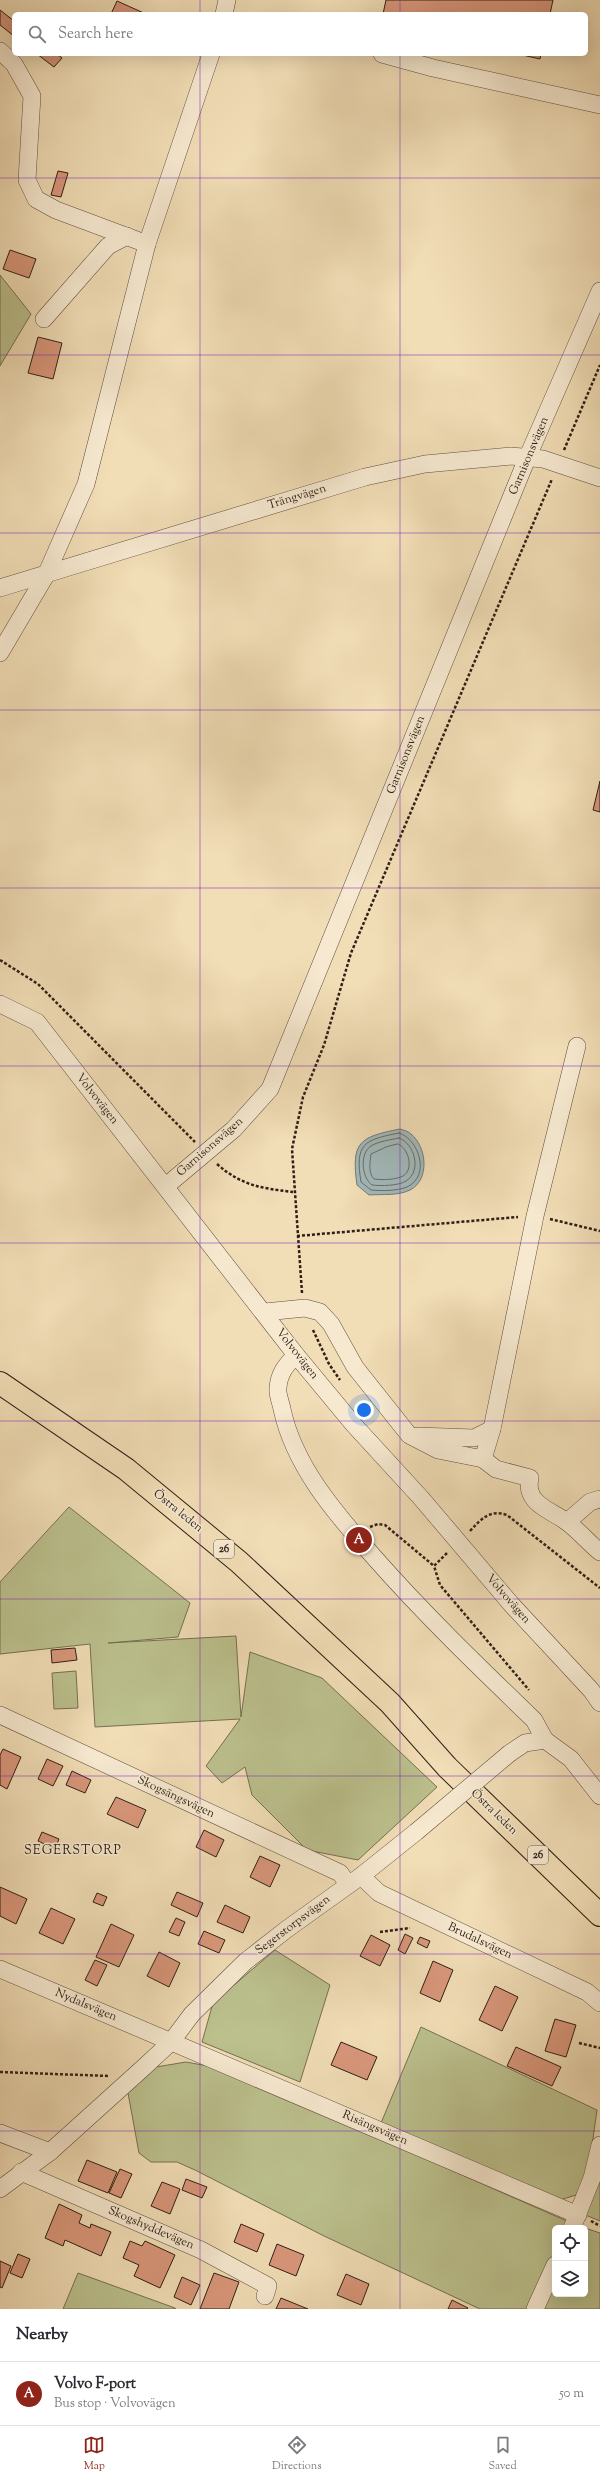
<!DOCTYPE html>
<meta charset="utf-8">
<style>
body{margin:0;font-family:"Sorts Mill Goudy",serif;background:#f2f2f3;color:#2b2b33}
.controls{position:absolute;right:12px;bottom:12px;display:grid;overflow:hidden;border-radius:6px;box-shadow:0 4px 16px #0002}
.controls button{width:36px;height:36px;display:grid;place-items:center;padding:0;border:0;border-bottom:1px solid #e1e1e2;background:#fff;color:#2b2b33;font:20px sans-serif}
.you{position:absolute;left:364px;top:1410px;width:14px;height:14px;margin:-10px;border:3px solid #fff;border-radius:50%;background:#1a73e8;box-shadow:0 0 0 6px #1a73e833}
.badge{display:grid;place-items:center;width:26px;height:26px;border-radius:50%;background:#8f2418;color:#fff;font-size:13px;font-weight:700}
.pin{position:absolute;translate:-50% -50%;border:2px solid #fff;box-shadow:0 1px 4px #0006}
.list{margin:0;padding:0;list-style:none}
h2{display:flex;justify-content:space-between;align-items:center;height:52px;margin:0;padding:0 16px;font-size:17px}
h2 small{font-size:13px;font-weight:400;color:#7c7c81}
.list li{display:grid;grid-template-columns:26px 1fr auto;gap:12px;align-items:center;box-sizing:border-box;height:64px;padding:0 16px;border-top:1px solid #e1e1e2}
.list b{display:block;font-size:15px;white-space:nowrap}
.list p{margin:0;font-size:13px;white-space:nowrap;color:#7c7c81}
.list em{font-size:13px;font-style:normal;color:#7c7c81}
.icon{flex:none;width:22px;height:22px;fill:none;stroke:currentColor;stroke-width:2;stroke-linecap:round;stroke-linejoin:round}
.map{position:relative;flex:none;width:600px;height:2309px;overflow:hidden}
.search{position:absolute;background:#fff;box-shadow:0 4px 16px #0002;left:12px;right:12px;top:12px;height:44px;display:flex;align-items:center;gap:10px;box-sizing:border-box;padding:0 14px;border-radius:6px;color:#7c7c81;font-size:15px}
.sheet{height:116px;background:#fff}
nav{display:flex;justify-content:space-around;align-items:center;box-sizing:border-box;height:56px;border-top:1px solid #e1e1e2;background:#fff;font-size:11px;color:#7c7c81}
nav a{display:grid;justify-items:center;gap:2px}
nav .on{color:#8f2418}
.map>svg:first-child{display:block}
.green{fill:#bbc08d;stroke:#757052}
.water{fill:#a1b8ba;stroke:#737b78}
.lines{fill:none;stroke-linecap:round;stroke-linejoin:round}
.shore{stroke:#686c68;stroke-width:1}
.building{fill:#d9977b;stroke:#2f1f16}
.minor-casing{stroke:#604e3e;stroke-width:18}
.highway-casing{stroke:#2f1f16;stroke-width:24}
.path{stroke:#2f1f16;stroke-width:2.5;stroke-dasharray:3 2;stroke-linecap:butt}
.minor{stroke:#f6e9d0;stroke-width:17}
.highway{stroke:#f1ddb6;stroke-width:22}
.minor-bridge-casing{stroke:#604e3e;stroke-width:18;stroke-linecap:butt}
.minor-bridge{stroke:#f6e9d0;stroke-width:17}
.grid{fill:none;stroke:#7b2cbf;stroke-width:1;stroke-opacity:0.55}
.labels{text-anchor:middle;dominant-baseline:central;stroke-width:3;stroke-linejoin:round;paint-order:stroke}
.shield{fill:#f6e9d0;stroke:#6b5c4e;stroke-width:1}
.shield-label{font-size:11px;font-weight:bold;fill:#2f1f16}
.street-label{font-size:12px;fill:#2f1f16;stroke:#f6e9d0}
.neighbourhood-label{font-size:13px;letter-spacing:1px;fill:#2f1f16;stroke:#f6e9d0}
</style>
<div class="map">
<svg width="600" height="2309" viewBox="0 0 600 2309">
<rect width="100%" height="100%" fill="#f1ddb6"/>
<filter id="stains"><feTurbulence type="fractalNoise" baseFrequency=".005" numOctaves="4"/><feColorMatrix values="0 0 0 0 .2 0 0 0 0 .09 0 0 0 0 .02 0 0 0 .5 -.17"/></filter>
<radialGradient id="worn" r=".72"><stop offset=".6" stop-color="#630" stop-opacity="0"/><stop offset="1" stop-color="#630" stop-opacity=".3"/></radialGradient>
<!-- green -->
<g class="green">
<path d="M0,275L31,314L0,366Z"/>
<path d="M69,1507L190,1603L178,1637L108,1643L236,1636L241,1717L250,1652L322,1678L437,1787L358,1860L307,1850L252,1795L245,1767L222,1783L206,1766L240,1719L95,1727L90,1644L0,1654V1582Z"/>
<path d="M76,1671L78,1708L54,1709L52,1673Z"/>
<path d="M275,1950L330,1985L300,2082L202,2042L213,2003Z"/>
<path d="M421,2027L597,2110L588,2174L576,2195L557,2201L381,2123Z"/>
<path d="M186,2062L219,2068L569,2222L567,2228H555V2254L530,2309H480L324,2236L195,2170L177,2162H151L139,2153L128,2093L156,2067Z"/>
<path d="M600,2168V2221L583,2214Z"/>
<path d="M579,2226L600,2233V2309H541L555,2278V2294H585V2228H578Z"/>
<path d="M78,2273L175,2308L176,2309H63Z"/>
</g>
<!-- water -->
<path class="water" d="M400,1129C403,1130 408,1131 411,1134C427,1147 430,1180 410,1190C398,1196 382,1194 369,1195L357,1185C351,1142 359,1137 400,1129Z"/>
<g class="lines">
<!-- shore -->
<g class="shore">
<path d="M399,1133C419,1139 431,1176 407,1187C397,1191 381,1191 371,1190L361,1182C355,1144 363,1140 399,1133Z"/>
<path d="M399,1138C415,1144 422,1171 406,1181C398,1186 381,1186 372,1185C362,1178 359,1154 371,1146C379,1141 390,1140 399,1138Z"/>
<path d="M398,1144C409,1148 414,1170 403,1176C395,1180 382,1180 374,1179C368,1173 370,1162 371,1154L386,1147Z"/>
</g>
</g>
<!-- building -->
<g class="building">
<path d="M386,0H553L550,14H383Z"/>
<path d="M117,1L146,14H111Z"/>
<path d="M0,10L14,21V36L0,25Z"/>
<path d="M37,54H57L62,58L54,67Z"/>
<path d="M518,54H541L540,59Z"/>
<path d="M58,171L68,173L61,197L51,195Z"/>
<path d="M10,250L36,259L29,278L3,269Z"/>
<path d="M38,337L62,343L53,379L28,373Z"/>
<path d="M600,781V812L593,810Z"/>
<path d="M75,1648L77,1660L52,1663L51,1650Z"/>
<path d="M3,1749L21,1757L7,1789L0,1785V1755Z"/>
<path d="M47,1759L63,1766L53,1786L38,1779Z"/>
<path d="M72,1771L91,1780L85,1793L66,1785Z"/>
<path d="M116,1797L146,1810L138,1828L107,1814Z"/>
<path d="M204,1830L224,1840L216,1857L196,1847Z"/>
<path d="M42,1832L59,1839L55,1849L38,1841Z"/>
<path d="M260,1856L280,1865L270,1887L250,1877Z"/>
<path d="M0,1887L27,1899L16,1924L0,1916Z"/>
<path d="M177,1892L203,1903L197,1917L171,1905Z"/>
<path d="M97,1893L107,1897L103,1906L93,1902Z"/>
<path d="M225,1905L250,1917L243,1933L217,1922Z"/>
<path d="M51,1908L75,1919L63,1944L39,1933Z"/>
<path d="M176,1918L185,1922L179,1936L169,1932Z"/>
<path d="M111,1924L134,1935L119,1967L96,1957Z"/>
<path d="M204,1931L225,1940L219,1953L198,1944Z"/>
<path d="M405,1934L413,1938L405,1954L398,1950Z"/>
<path d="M371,1935L390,1945L380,1966L360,1956Z"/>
<path d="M420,1937L430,1941L427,1948L417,1943Z"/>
<path d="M159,1952L180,1963L169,1987L147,1976Z"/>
<path d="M95,1960L107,1965L97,1986L85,1980Z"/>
<path d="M433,1961L453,1970L440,2002L420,1993Z"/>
<path d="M495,1986L518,1997L502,2031L479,2020Z"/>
<path d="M555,2019L576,2025L566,2057L545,2051Z"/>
<path d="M341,2042L377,2057L367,2080L331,2065Z"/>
<path d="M516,2047L561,2067L552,2086L507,2066Z"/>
<path d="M87,2160L117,2172L108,2193L78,2181Z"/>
<path d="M120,2169L132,2174L121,2198L109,2193Z"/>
<path d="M186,2179L207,2187L202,2198L182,2190Z"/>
<path d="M162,2182L180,2189L170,2214L151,2206Z"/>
<path d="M59,2204L82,2215L79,2223L90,2228L91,2224L111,2232L101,2256L65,2240L63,2246L45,2238Z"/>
<path d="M241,2224L264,2234L257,2252L234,2242Z"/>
<path d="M130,2241L142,2246L145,2241L175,2255L160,2288L134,2276L139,2265L123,2258Z"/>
<path d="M277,2244L304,2255L296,2276L269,2265Z"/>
<path d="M18,2254L30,2259L22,2278L10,2273Z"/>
<path d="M0,2261L11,2266L2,2288L0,2287Z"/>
<path d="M214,2273L239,2282L229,2309H200Z"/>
<path d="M346,2274L369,2284L361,2305L337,2295Z"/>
<path d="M182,2277L200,2285L191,2305L174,2297Z"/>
<path d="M281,2298L308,2309H276Z"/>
<path d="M452,2300L468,2308L467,2309H448Z"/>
</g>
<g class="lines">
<!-- minor casing -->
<g class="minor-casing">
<g id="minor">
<path d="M224,14L227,0"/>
<path d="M0,51L14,64L32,96L27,180L36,199L56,210L147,244"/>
<path d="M382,54L433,68L600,105"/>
<path d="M44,319L108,246L127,236"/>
<path d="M0,588L365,477L425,464L511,456L543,459L600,478"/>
<path d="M0,653L46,575L86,484L147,244L211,54"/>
<path d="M0,1004L37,1022L296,1355L354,1425L421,1498L511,1604L591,1690L600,1703"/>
<path d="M166,1186L234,1129L270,1089L528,456L600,291"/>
<path d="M265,1312L305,1308L320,1312L331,1324L355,1367L409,1435L438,1450L483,1459L496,1469L530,1478C524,1504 551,1510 567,1522C579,1531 589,1543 600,1552"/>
<path d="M296,1355C286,1365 279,1373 278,1388C277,1394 281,1403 282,1409C294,1466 336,1514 373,1556C424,1614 479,1667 534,1720L545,1740"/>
<path d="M418,1436L474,1438L492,1429"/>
<path d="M483,1459L492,1429L535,1216L577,1046"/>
<path d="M567,1522L590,1502L600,1499"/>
<path d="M0,1715L340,1873L348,1884"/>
<path d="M510,1753L525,1743L545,1740L571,1759L600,1796"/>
<path d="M361,1876L379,1893L587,1992L600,2003"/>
<path d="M0,1969L578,2215"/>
<path d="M0,2133L50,2152"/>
<path d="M21,2172L201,2250L268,2286L265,2296"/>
<path d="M0,2189L50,2152L143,2068L171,2042L192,2014L246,1961L287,1929L361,1876L416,1832"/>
<path d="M572,2228L592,2178L600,2145"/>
<path d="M535,2309L555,2265"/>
</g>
</g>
<!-- highway casing -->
<g class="highway-casing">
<path id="highway" d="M0,1383L126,1469L239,1562L390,1703L447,1767L600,1915"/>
</g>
<!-- path -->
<g class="path">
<path d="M564,450L600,365"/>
<path d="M0,960L38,984L195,1142"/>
<path d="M217,1164C242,1186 261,1188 293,1192"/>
<path d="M550,1219L600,1231"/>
<path d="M297,1236L518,1217"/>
<path d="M302,1293L292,1149L303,1097L324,1045L351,953L552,479"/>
<path d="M313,1330L329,1364L340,1380"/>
<path d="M370,1527L378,1524L385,1525L434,1566"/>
<path d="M470,1531C481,1519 490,1509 507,1515L600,1588"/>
<path d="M447,1553L434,1566L440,1585L529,1690"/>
<path d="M380,1932L410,1928"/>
<path d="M579,2043L600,2048"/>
<path d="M0,2072L109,2076"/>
<path d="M591,2221L600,2226"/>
</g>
<!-- minor -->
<use href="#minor" class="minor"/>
<!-- highway -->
<use href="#highway" class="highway"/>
<!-- minor-bridge casing -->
<g class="minor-bridge-casing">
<path id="minor-bridge" d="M416,1832L510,1753"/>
</g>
<!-- minor-bridge -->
<use href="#minor-bridge" class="minor-bridge"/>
</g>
<!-- grid -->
<path class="grid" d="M200,0V14M400,0V14M200,54V2309M400,54V2309M0,178H600M0,355H600M0,533H600M0,710H600M0,888H600M0,1066H600M0,1243H600M0,1421H600M0,1599H600M0,1776H600M0,1954H600M0,2131H600"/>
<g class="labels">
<!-- shield labels -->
<g class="shield">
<rect x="214" y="1540" width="20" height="18" rx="3"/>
<rect x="528" y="1846" width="20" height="18" rx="3"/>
</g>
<g class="shield-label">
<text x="224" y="1549">26</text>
<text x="538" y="1855">26</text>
</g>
<!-- street labels -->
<g class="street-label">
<text transform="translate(529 456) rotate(-67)">Garnisonsvägen</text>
<text transform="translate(297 497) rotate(-17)">Trängvägen</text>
<text transform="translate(406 755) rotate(-68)">Garnisonsvägen</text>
<text transform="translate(97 1099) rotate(52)">Volvovägen</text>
<text transform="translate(210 1147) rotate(-41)">Garnisonsvägen</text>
<text transform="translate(297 1354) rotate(52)">Volvovägen</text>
<text transform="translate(178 1511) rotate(39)">Östra leden</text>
<text transform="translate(508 1599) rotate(49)">Volvovägen</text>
<text transform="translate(176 1797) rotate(25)">Skogsängsvägen</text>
<text transform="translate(494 1812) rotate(44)">Östra leden</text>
<text transform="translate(293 1925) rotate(-37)">Segerstorpsvägen</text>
<text transform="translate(480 1941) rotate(25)">Brudalsvägen</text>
<text transform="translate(86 2005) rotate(23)">Nydalsvägen</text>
<text transform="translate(375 2128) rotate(23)">Risängsvägen</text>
<text transform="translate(151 2228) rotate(23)">Skogshyddevägen</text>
</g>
<!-- neighbourhood labels -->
<g class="neighbourhood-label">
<text x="73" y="1851">SEGERSTORP</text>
</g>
</g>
<rect width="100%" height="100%" filter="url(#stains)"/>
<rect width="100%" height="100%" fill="url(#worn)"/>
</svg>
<div class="controls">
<button><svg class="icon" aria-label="locate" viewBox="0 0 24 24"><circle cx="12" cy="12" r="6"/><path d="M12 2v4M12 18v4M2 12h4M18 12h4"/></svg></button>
<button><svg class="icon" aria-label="layers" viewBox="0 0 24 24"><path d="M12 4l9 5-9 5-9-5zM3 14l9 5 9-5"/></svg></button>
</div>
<div class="you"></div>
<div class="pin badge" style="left:359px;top:1540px">A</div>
<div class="search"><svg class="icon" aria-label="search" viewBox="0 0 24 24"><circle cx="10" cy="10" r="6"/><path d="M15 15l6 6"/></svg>Search here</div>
</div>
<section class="sheet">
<h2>Nearby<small></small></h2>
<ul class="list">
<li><span class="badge">A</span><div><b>Volvo F-port</b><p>Bus stop · Volvovägen</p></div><em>50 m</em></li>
</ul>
</section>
<nav>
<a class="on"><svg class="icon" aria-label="map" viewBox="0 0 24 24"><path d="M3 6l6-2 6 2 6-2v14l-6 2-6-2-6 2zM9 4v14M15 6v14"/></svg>Map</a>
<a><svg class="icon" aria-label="directions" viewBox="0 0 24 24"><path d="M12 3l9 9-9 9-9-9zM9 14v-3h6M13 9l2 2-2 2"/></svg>Directions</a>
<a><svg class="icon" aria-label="saved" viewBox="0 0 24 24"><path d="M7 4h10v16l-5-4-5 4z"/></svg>Saved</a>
</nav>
